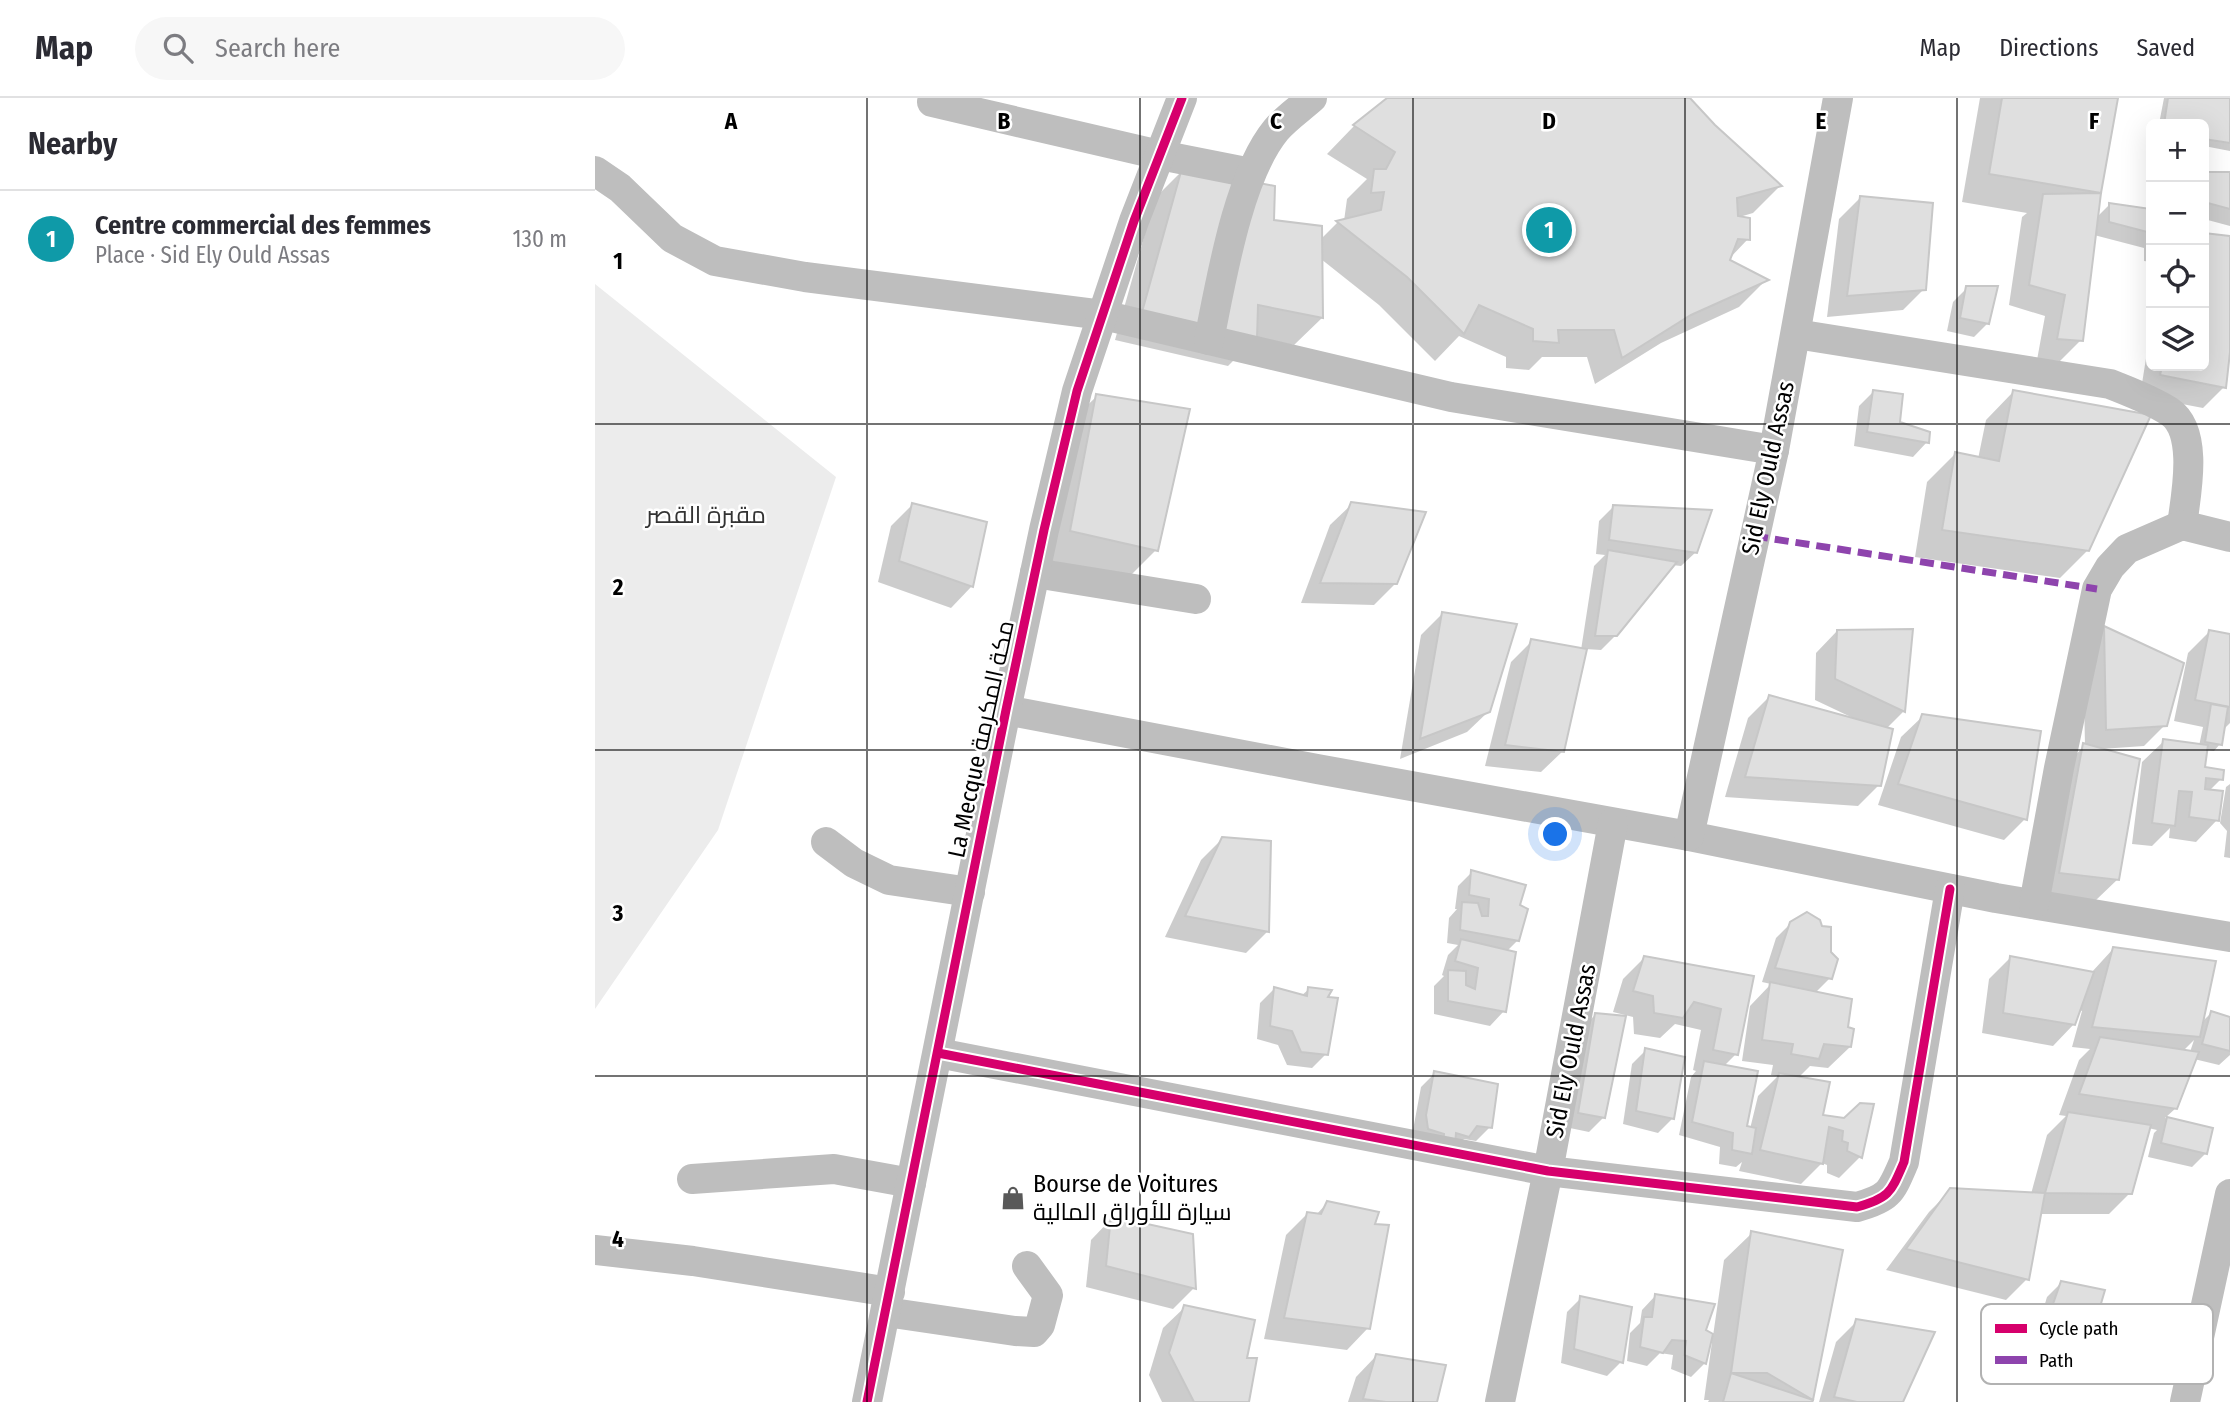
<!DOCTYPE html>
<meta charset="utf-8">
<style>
body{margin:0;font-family:"Fira Sans Condensed",Cairo,sans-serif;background:#f7f7f7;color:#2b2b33}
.controls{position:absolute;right:21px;top:21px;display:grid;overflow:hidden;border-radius:10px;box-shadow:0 7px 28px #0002}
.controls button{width:63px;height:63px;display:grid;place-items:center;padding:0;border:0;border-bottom:2px solid #e1e1e2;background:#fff;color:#2b2b33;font:35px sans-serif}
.you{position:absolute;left:961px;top:737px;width:24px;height:24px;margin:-18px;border:5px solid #fff;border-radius:50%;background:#1a73e8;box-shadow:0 0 0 10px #1a73e833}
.badge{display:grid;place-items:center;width:46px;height:46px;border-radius:50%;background:#b45309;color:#fff;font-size:23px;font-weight:700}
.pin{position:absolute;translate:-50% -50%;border:4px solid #fff;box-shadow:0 2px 7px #0006}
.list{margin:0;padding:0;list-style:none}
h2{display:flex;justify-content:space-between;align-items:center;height:91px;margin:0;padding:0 28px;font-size:30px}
h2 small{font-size:23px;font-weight:400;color:#7c7c81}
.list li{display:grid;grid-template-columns:46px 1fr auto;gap:21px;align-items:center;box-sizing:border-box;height:98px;padding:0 28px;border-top:2px solid #e1e1e2}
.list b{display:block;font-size:26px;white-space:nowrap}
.list p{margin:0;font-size:23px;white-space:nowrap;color:#7c7c81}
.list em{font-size:23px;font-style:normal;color:#7c7c81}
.icon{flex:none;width:38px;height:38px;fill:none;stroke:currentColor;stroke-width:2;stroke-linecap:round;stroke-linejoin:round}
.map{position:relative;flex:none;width:1635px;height:1304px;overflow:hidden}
header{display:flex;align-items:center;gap:42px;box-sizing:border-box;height:98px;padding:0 35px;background:#fff;border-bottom:2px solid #e1e1e2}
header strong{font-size:33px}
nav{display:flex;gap:38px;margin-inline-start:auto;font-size:24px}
.search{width:490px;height:63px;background:#f7f7f7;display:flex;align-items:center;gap:18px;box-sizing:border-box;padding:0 24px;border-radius:38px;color:#7c7c81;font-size:26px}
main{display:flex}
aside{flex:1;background:#fff}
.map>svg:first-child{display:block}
.green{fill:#ececec}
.shadow{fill:#0003;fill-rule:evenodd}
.building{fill:#dfdfdf;stroke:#c7c7c7;stroke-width:2}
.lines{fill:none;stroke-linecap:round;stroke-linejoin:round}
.minor{stroke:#bebebe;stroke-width:30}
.quiet{stroke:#8e44ad;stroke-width:7;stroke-dasharray:14 7;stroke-linecap:butt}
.cycleway-casing{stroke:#fff;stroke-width:13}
.cycleway{stroke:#d6006c;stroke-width:9}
.grid{fill:none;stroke:#000;stroke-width:2;stroke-opacity:0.55}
.labels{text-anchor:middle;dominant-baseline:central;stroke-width:5;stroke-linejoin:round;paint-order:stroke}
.street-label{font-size:24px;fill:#000;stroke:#fff}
.park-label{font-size:24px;fill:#333;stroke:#fff}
.poi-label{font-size:24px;fill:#000;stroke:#fff;text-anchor:start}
.key{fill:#fff;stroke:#b2b2b2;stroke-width:2}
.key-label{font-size:19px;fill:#000}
.grid-label{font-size:23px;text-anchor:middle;font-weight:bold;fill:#000;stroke:#fff;stroke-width:5;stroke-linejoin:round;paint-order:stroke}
</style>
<header>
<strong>Map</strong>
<div class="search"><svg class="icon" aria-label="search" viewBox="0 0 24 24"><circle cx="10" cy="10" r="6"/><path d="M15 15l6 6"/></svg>Search here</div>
<nav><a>Map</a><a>Directions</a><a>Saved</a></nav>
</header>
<main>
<aside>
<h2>Nearby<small></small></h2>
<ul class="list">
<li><span class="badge" style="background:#0f9aa8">1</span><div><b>Centre commercial des femmes</b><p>Place · Sid Ely Ould Assas</p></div><em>130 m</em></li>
</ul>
</aside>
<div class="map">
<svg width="1635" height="1304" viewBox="0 0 1635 1304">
<rect width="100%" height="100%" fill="#fff"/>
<!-- green -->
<path class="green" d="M0,186L241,379L123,732L0,911Z"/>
<!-- shadow -->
<g class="shadow">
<path d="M794,0H1093L1119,28L1185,88L1158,115L1141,120L1153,141L1133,162L1171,182L1144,209L1066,245L1000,286L992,259H947L934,272L911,270V259L864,238L840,263L784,207L726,161L727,220L699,247L661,240L633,268L520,242L560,100L588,72L677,123L726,141L742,125L749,123L752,101L772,81L732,56L759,28Z"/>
<path d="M1385,0H1521L1501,120L1515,106L1556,113V164L1549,163V150L1499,137L1486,242L1465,263L1442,262L1450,218L1414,207L1427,119L1432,115L1367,104Z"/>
<path d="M1569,0H1635V53L1609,48V26H1564Z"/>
<path d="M1609,75H1635V128L1609,121Z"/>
<path d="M1265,100L1329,191L1308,212L1232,219L1244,121Z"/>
<path d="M1609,137L1635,140L1629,289L1608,310L1545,298L1556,229V268H1609Z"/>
<path d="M1372,190L1393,225L1379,239L1352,233L1358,204Z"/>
<path d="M1278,294L1303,325L1332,344L1318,359L1259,348L1264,308Z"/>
<path d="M1418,294L1493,452L1465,480L1320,459L1332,384L1360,356L1383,361L1391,322Z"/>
<path d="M502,298L561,452L533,480L448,461L474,325Z"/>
<path d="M757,406L801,485L779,507L706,505L735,427Z"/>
<path d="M317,407L377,488L356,510L283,484L296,428Z"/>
<path d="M1018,409L1101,454L1086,468L1077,467L1021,537L1006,552L990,551L968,653L946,674L890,668L916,564L937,543L986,552L999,468L1010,457L1001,456L1004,423Z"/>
<path d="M847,516L894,613L872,634L805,661L826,537Z"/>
<path d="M1509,530L1570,627L1549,648L1506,651L1523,781L1501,802L1443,796L1468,668L1490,648L1488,551Z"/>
<path d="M1242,533L1309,613L1291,631L1284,687L1263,708L1130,699L1153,620L1174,599L1258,620L1220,602L1221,555Z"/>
<path d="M1615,533L1635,538V625L1627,633L1625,646L1619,653L1611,652L1608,671L1626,681L1614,693L1622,722L1601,744L1574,740L1575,730L1557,748L1537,746L1547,664L1569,643L1604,648L1608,629L1579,623L1593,555Z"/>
<path d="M1328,618L1430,721L1409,742L1283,707L1306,639Z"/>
<path d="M1635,686V760L1629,759L1632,733L1625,725L1631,689Z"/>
<path d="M628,740L672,834L651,855L570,839L606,762Z"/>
<path d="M877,774L923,807V842L912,853L909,913L895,928L839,916V888L849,878L847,877L853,857L863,847L852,845L854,820L862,811H860L863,788Z"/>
<path d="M1196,825L1235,880L1220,895L1251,930L1255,949L1233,970L1215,968L1203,980L1226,1018L1249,1022L1265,1059L1244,1080L1232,1075V1067L1227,1065L1206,1086L1144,1073L1147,1064L1141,1069L1124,1066L1125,1049L1084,1037L1096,979L1101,973L1098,972L1106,932L1080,926L1065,940L1039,936L1038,919L1018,914L1028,881L1049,860L1157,880L1141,956L1129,968L1150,1029L1155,1031L1163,998L1183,978L1176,977L1178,967L1147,963L1155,908L1176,886L1167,884L1181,840Z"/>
<path d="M1518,851L1605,926L1616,915L1635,921V957L1624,967L1599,961L1581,1010L1570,1020L1616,1031L1611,1055L1597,1069L1553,1059L1559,1035L1562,1032L1553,1030L1535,1095L1514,1116H1444L1432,1181L1411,1202L1291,1172L1334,1114L1356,1092L1436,1096L1452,1037L1471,1018L1464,1017L1484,962L1495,951L1477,949L1487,913L1484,912L1479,926L1458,948L1387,935L1394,881L1415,860L1496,875ZM1599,942L1595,954L1588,953Z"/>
<path d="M679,891L706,898L714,891L731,956L717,970L692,967L683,947L662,941L665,905Z"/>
<path d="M1000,917L1008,1020L994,1034L970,1029L986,931Z"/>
<path d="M1051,952L1077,1021L1063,1035L1028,1026L1037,966Z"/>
<path d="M840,975L895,1029L881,1043L869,1041L859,1052L818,1032L826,989Z"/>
<path d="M732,1105L777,1128L773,1230L752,1252L669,1241L691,1137L712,1116L721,1117Z"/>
<path d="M517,1120L599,1190L578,1211L491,1189L496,1142Z"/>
<path d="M1157,1135L1246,1153L1215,1304H1113L1114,1302H1109L1117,1244L1114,1243L1110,1265L1096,1279L1076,1271L1078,1257L1065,1255L1052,1268L1032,1263L1035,1235L1045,1225L1047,1212L1061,1197L1118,1238L1129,1162Z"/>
<path d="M1466,1185L1502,1210L1518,1251L1504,1266L1438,1261L1445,1222L1452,1199Z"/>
<path d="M986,1200L1026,1264L1012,1278L966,1265L972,1214Z"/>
<path d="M590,1209L652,1304H567L554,1277L568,1230Z"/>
<path d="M1262,1223L1306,1304H1224L1241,1244Z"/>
<path d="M782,1257L840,1304H753L761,1279Z"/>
</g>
<!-- building -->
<g class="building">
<path d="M792,0H1095L1120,27L1187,88L1142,100L1143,118L1155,120V142L1143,141L1135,162L1174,182L1096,217L1027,260L1019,232H963L964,245L938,243V231L884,207L869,236L812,179L741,123L786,112L789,94L776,95L779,71H791L800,54L758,27Z"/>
<path d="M1407,0H1523L1506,95L1394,76Z"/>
<path d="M1573,0H1635V45L1609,41V26H1569Z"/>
<path d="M587,70L680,88L679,122L727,128L728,220L663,207L662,241L547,214Z"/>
<path d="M1609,74H1635V111L1609,104Z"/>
<path d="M1506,95L1488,243L1462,241L1470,197L1434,187L1448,96Z"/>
<path d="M1265,98L1338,105L1331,192L1252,198Z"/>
<path d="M1514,105L1556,111V135L1514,124Z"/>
<path d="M1609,135L1635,138V254L1631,290L1565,277L1567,268H1609Z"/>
<path d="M1371,188H1403L1394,226L1365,220Z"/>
<path d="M1278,292L1308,296L1305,324L1335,334L1334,345L1272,334Z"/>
<path d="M1418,292L1556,317L1494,453L1347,432L1360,354L1404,363Z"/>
<path d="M501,296L595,311L563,453L475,433Z"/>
<path d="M756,404L831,414L802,486L725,485Z"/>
<path d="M317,405L392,424L378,489L304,463Z"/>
<path d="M1018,407L1117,412L1102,455L1014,442Z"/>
<path d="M1013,452L1082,464L1022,538H1000Z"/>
<path d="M847,514L922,526L895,614L825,641Z"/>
<path d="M1509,528L1589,565L1572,628L1511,632Z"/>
<path d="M1318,531L1310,614L1240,581L1242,532Z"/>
<path d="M1614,532L1635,536V609L1600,602Z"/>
<path d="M936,541L992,551L969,654L910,647Z"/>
<path d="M1174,597L1298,631L1286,688L1150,679Z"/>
<path d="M1616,606L1633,609L1627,647L1610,644Z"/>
<path d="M1327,616L1446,633L1432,722L1303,686Z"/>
<path d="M1568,641L1613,647L1610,669L1629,672L1628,682L1611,680L1610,691L1628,693L1624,723L1594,719L1597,694L1584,693L1580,728L1557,725Z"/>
<path d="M1488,645L1545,661L1524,782L1464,775Z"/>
<path d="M627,739L676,743L674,834L590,818Z"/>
<path d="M876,772L931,787L925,807L933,811L924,843L865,832L867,804L883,805L887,818H893L894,801L874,797Z"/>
<path d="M1212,814L1225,822L1227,828L1236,829V854L1243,861L1237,881L1180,870L1195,824Z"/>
<path d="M866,841L921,854L911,914L853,903V872L871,873V887L880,891L883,870L860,863Z"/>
<path d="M1518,849L1621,863L1605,939L1497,929Z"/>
<path d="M1049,858L1159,878L1143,957L1118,952L1126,911L1099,904L1088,920L1059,915L1058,898L1038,893Z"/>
<path d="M1415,858L1499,874L1480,927L1408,915Z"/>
<path d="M1175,884L1257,901L1253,929L1259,931L1256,949L1229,946L1224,961L1196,956L1198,946L1167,942Z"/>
<path d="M679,889L712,898L713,889L737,892L733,899L743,900L733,957L706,954L697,933L675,928Z"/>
<path d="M1616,913L1635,919V953L1607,946Z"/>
<path d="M1000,915L1031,918L1010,1020L983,1015Z"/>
<path d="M1505,939L1604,954L1582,1011L1484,996Z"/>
<path d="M1050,950L1090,959L1079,1021L1041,1013Z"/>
<path d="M1109,963L1163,973L1152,1028L1161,1030L1157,1056L1137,1052L1138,1035L1097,1024Z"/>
<path d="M839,973L903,986L897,1030L882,1028L874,1039L861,1035L860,1047H848L849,1036L833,1031L831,1017Z"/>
<path d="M1184,975L1235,984L1228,1017L1249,1020L1265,1005L1279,1006L1267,1060L1252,1053L1253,1045L1247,1043L1248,1033L1234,1029L1228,1066L1165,1052Z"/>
<path d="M1473,1014L1556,1027L1537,1096L1450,1095Z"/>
<path d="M1572,1019L1618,1030L1612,1056L1566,1045Z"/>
<path d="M1355,1090L1450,1095L1434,1182L1311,1151Z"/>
<path d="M732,1103L784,1114L780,1126L794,1127L775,1231L689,1220L712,1114L726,1116Z"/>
<path d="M516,1118L598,1136L601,1191L511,1168Z"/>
<path d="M1156,1133L1248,1152L1218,1302L1172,1275H1136Z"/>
<path d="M1466,1183L1510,1192L1505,1209L1525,1213L1520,1252L1451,1248L1458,1206Z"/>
<path d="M1060,1196L1120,1206L1111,1232L1118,1236L1111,1266L1089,1257L1091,1243L1077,1242L1068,1255L1045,1249L1049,1219H1057Z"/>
<path d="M985,1198L1037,1209L1028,1265L979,1251Z"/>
<path d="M589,1207L660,1222L652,1260H662L654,1304H599L574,1255Z"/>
<path d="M1261,1221L1340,1234L1308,1304H1262L1239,1299Z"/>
<path d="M781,1256L851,1267L842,1304H791L768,1301Z"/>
<path d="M1136,1275L1218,1302L1217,1304H1128Z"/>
</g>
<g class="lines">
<!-- minor -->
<g class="minor">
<path d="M337,4L565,57L656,75"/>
<path d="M0,73L25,90L77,140L120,163L210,179L508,217L856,299L1179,352"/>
<path d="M1201,236L1515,286C1535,294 1557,302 1575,314C1604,334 1591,397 1587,427"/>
<path d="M614,242C626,183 643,78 681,32C691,20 706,10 717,0"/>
<path d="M440,475L601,501"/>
<path d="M411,612L722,671L1094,738L1401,800L1635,839"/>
<path d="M1094,738L1179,352L1243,0"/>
<path d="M231,744L259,765L294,782L375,794"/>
<path d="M1439,806L1464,670L1502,491L1515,469L1532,451L1587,427L1635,439"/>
<path d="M343,955L953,1073L1262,1109C1295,1100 1296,1094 1309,1064L1355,791"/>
<path d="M97,1081L239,1071L316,1085"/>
<path d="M0,1152L98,1163L295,1194"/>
<path d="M291,1214L420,1233L439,1234L445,1227L453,1197L432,1168"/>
<path d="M272,1304L411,612L449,432L482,293L539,123L587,0"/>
<path d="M905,1304L953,1073L1018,725"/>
<path d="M1590,1304L1635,1096"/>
</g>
<!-- quiet -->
<path class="quiet" d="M1159,438L1502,491"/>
<!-- cycleway casing -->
<g class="cycleway-casing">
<g id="cycleway">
<path d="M343,955L953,1073L1262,1109C1295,1100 1296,1094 1309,1064L1355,791"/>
<path d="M272,1304L411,612L449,432L482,293L539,123L587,0"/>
</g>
</g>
<!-- cycleway -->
<use href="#cycleway" class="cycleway"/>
</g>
<!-- grid -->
<path class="grid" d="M272,0V1304M545,0V1304M818,0V1304M1090,0V1304M1362,0V1304M0,326H1635M0,652H1635M0,978H1635"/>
<!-- icons -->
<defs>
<g id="shop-bare" transform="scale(1.89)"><path d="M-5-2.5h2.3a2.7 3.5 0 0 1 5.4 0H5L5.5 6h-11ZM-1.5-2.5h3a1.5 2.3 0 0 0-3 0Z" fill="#595959" stroke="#fff" stroke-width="2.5" paint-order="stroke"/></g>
</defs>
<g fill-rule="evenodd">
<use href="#shop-bare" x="418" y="1100"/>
</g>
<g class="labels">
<!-- street labels -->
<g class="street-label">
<text transform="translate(1173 370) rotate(-78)">Sid Ely Ould Assas</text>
<text transform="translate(386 641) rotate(-78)">La Mecque مكة المكرمة</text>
<text transform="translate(976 953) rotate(-79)">Sid Ely Ould Assas</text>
</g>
<!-- park labels -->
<g class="park-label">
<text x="111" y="417">مقبرة القصر</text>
</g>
<!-- poi labels -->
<g class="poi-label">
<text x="438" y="1086">Bourse de Voitures<tspan x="438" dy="28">سيارة للأوراق المالية</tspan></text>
</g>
</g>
<!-- legend -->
<rect x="1386" y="1206" width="232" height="80" rx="10" class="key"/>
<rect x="1400" y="1226" width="32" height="9" fill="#d6006c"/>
<rect x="1400" y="1258" width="32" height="8" fill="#8e44ad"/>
<g class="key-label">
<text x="1444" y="1237">Cycle path</text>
<text x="1444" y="1269">Path</text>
</g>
<g class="grid-label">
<text x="136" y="31">A</text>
<text x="409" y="31">B</text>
<text x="681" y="31">C</text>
<text x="954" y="31">D</text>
<text x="1226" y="31">E</text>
<text x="1499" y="31">F</text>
<text x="23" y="171">1</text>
<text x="23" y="497">2</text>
<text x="23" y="823">3</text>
<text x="23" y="1149">4</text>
</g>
</svg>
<div class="controls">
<button>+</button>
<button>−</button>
<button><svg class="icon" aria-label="locate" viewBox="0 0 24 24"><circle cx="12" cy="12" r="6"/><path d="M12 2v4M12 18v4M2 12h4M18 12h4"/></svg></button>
<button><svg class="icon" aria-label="layers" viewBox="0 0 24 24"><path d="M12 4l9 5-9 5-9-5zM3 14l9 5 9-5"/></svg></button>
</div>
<div class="you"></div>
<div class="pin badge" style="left:954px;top:132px;background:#0f9aa8">1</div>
</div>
</main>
